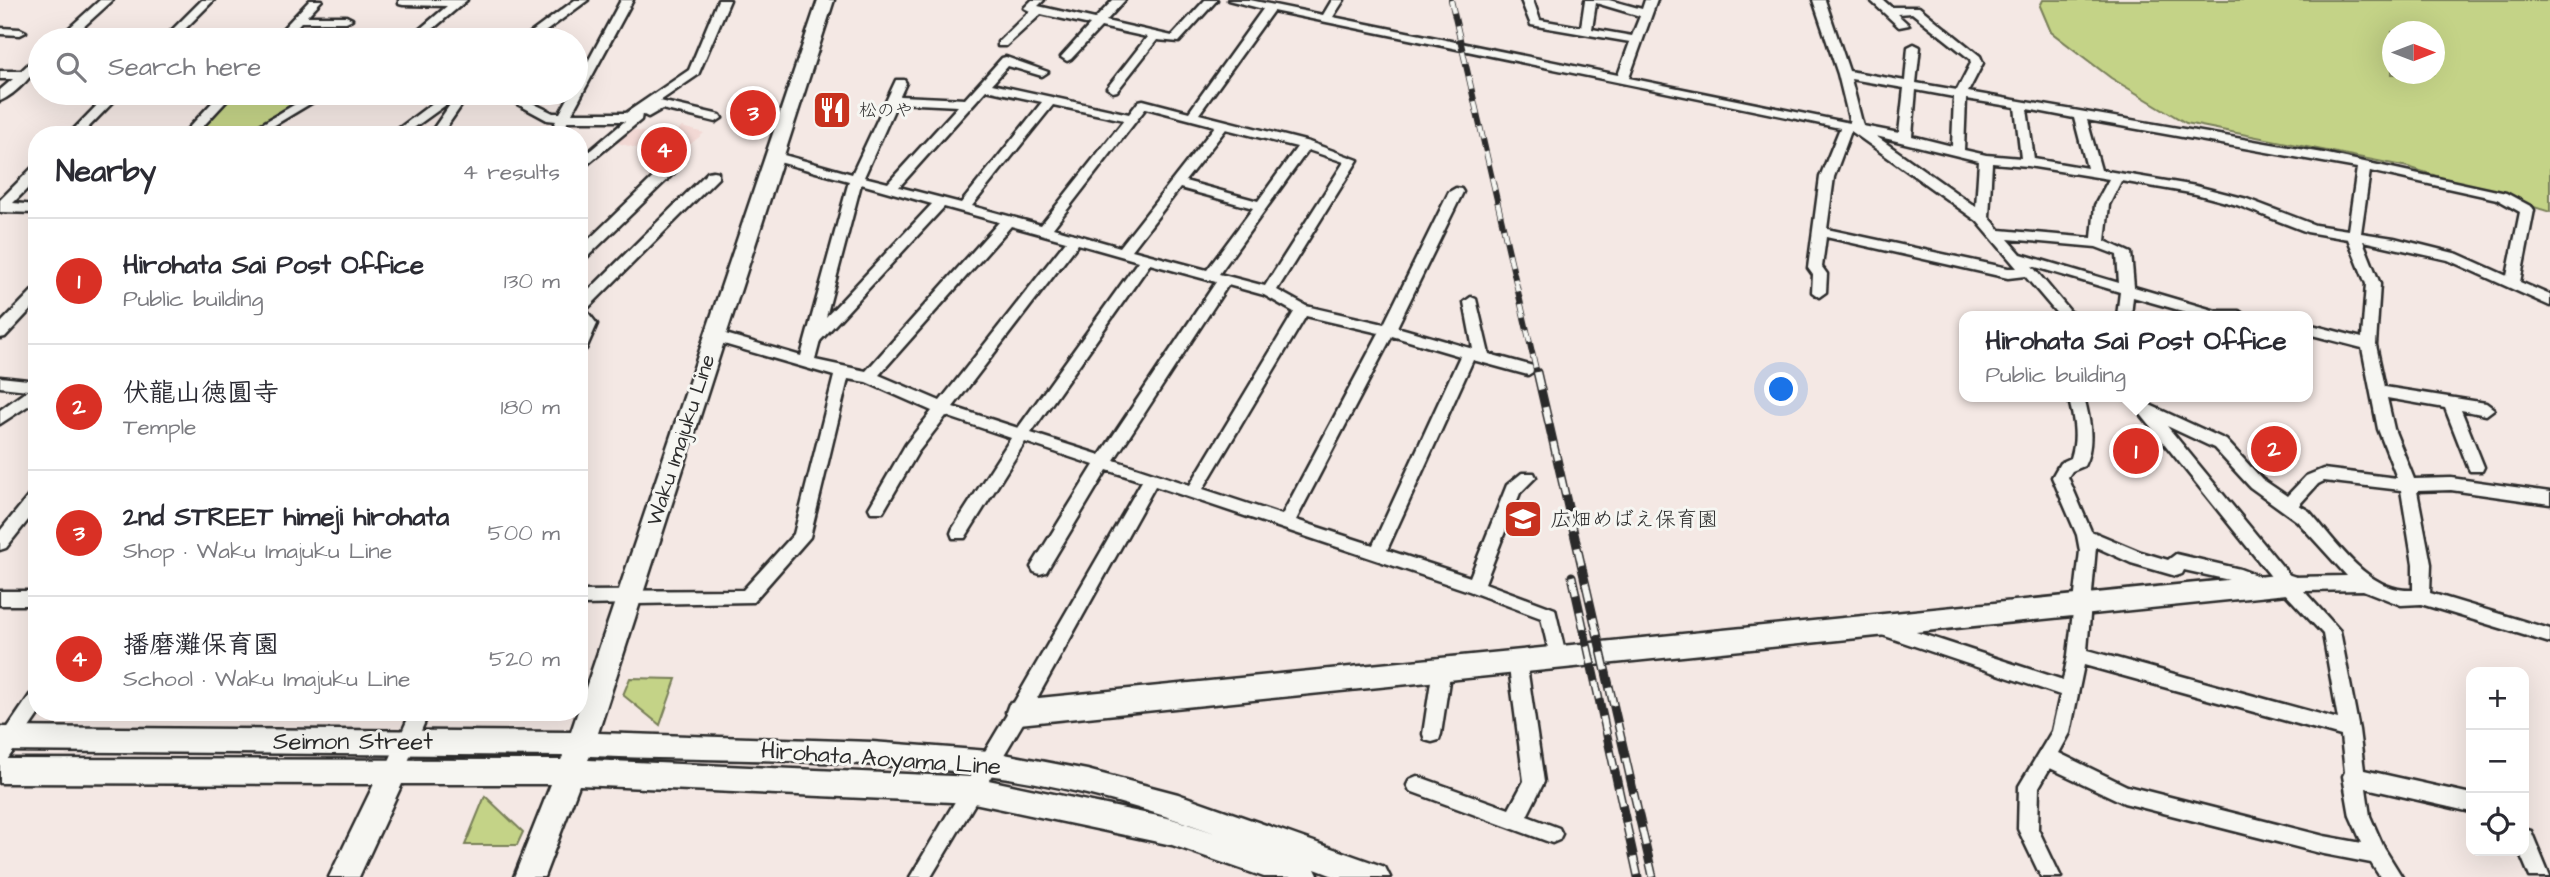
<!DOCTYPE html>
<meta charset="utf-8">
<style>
body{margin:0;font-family:"Architects Daughter","Klee One",sans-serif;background:#f2f2f3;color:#2b2b33}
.controls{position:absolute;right:21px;bottom:21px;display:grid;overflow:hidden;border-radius:14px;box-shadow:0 7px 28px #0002}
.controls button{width:63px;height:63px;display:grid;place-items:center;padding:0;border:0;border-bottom:2px solid #e1e1e2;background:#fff;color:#2b2b33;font:35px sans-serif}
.compass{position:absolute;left:2382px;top:21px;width:63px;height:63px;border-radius:50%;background:#fff;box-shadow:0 7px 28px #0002;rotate:90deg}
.you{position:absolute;left:1782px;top:390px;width:24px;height:24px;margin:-18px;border:5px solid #fff;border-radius:50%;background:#1a73e8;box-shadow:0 0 0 10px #1a73e833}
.badge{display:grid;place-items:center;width:46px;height:46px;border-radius:50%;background:#d93025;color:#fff;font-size:23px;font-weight:700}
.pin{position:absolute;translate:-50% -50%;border:4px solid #fff;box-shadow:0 2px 7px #0006}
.popup{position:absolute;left:1959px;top:311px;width:354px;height:91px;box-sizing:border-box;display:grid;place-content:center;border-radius:14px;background:#fff;filter:drop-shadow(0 2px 5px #0005);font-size:23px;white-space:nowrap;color:#7c7c81}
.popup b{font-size:26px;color:#2b2b33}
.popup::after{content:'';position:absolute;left:50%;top:100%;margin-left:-14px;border:14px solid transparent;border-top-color:#fff}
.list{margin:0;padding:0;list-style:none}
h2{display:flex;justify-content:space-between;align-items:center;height:91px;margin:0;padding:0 28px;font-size:30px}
h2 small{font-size:23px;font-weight:400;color:#7c7c81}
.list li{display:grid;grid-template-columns:46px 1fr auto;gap:21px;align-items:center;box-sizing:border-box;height:126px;padding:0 28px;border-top:2px solid #e1e1e2}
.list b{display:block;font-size:26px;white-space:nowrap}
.list p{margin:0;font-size:23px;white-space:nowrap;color:#7c7c81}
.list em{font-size:23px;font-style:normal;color:#7c7c81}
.icon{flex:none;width:38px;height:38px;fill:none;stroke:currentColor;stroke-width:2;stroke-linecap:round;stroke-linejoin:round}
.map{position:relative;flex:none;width:2550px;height:877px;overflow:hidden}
.search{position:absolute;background:#fff;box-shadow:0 7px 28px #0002;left:28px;top:28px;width:560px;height:77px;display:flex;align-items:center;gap:18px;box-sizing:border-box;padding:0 24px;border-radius:38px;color:#7c7c81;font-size:26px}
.panel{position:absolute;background:#fff;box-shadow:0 7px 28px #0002;left:28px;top:126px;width:560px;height:595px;border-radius:28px}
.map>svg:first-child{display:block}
.built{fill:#f2d8d4}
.green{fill:#c4d387;stroke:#787f59;stroke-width:2;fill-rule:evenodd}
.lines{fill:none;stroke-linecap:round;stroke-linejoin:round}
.street-casing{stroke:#2b2b2b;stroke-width:5}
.secondary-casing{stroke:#2b2b2b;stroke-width:5}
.street{fill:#f6f6f2;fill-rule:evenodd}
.secondary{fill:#f6f6f2;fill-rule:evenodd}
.rail-far1-casing{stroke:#2b2b2b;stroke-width:6}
.rail-casing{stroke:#2b2b2b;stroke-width:9}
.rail-far1{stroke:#f6f6f2;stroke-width:4.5;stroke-dasharray:13;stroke-linecap:butt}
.rail{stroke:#f6f6f2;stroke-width:6;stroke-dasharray:18;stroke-linecap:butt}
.labels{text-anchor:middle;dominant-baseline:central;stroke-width:6;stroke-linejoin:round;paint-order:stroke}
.far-poi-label{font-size:18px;fill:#2b2b2b;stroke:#f6f6f2;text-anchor:start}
.street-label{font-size:21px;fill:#2b2b2b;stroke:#f6f6f2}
.poi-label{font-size:21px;fill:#2b2b2b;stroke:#f6f6f2;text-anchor:start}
.near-street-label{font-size:24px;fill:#2b2b2b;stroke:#f6f6f2}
</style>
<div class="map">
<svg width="2550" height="877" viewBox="0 0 2550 877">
<rect width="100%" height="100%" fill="#f4e8e4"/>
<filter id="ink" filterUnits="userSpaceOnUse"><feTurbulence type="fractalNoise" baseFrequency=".0143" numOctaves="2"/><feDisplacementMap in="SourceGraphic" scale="14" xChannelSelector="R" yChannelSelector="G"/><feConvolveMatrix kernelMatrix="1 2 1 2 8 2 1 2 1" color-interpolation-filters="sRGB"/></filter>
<g filter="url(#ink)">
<!-- built -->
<path class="built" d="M682,127L704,133L674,158L614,142L630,129L667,139Z"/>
<!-- green -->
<g class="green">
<path d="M2043,0H2550V212L2408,167L2186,123L2111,78L2051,32L2040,6ZM2392,32H2434V74H2392Z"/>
<path d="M235,93H316L243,135H196Z"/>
<path d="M630,678L676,679L660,725L623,695Z"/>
<path d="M485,796L523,832L517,845H465Z"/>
</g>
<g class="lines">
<!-- street casing -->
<g class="street-casing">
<g id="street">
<path d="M100,0H113L69,40H56Z"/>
<path d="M202,0H214L174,40H162Z"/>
<path d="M310,0H322L307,16H346L352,19L346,22H301L284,40H272Z"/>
<path d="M399,0H467L420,40H407L447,6L403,5L399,4Z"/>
<path d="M575,0H588L534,40H521Z"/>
<path d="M621,0H633L572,113H626L689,70L718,0H730L698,75L660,101L720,115L722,118L716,122L662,109L648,117L642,114L641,120L579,171V160L625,121H568L560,135H548L556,121L547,120L497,93H512L553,113H560L571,93H576V84Z"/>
<path d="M1032,0H1044L1038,6L1095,19L1113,0H1125L1106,21L1172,36L1205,0H1217L1179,42L1157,40L1117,91L1113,92L1107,88L1147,37L1101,27L1071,59L1067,61L1061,57L1090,25L1041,14L1006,46H998V42L1030,11L1024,8Z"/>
<path d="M1228,0H1250L1323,15L1332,0H1344L1333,17L1618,75L1630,42L1531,25L1521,0H1533L1540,20L1581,27L1585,0H1609L1642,9L1645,0H1657L1629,78L1850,123L1838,74L1813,0H1825L1849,71L1905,81L1908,47L1914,44L1920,47L1916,83L1957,90L1971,63L1970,59L1912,13L1897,14L1909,25L1899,27L1870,0H1883L1891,7H1919L1980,56L1983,63L1968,92L2323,153L2506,193L2532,207L2534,210L2520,282L2550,295V306L2448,260L2363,241L2380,284L2376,345L2385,387L2486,403L2494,409L2486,415L2461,410L2484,467L2482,471H2470L2468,467L2445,408L2387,398L2394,429L2414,479L2451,478L2550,492V504L2451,490L2417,491L2431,564L2430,593L2550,629V643L2421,604L2401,605L2363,590L2304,591L2340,631L2359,730L2364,770L2471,794V812L2366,788L2370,816L2384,848L2402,877H2380L2371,863L2324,854L2124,803L2050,768L2039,787L2038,829L2061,877H2041L2018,829L2019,786L2052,731L2060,695L1873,632L1870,627L1873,622L1879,620L2063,680L2068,655L2080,551L2077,535L2052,477L2060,463L2071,458C2078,438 2074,417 2068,397H2084C2090,420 2095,444 2084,466L2072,471L2068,477L2091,531L2141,552L2168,560L2176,554L2240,569L2269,580L2272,585L2269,590L2263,592L2238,582L2184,570L2182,574L2176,576L2131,563L2096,547L2087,650L2338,719L2323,634L2281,589L2127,397H2143L2150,405L2226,440L2262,479L2287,496L2306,476L2323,469L2397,478L2378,429L2362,348L2308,334V324L2362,338L2366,284L2348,239L2307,232L2237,205L2196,194L2121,181L2109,205L2105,241L2131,253L2134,287L2216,311H2239L2246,316H2200L2133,297L2131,316H2117L2120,292L2032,266L2074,316H2059L2025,276L2008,278L1826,237L1822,267L1827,274L1826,292L1819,297L1812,292L1813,275L1808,268L1820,177L1840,128L1273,11L1199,114L1309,142L1358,160L1277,290L1306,306L1384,324L1449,192L1456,188L1461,189L1463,192L1397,327L1473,349L1464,302L1471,297L1476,299L1489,354L1533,366L1536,370L1528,375L1473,360L1387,550L1470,577L1507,485L1522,473H1534L1536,477L1520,493L1485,583L1555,609L1566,656L1563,661L1557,664L1551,661L1541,618L1469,591L1155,486L1026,718L931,877H910L1012,706L1142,481L1107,470L1046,572L1040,574L1034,572L1031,567L1034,562L1094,465L1025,442L965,538H953L951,533L953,528L1011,438L946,416L918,452L883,512H871L869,508L906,444L932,411L866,382L848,379L810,537L753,602L579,605V591L743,590L794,534L834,376L710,340L708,336L715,331L801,356L849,181L768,159V153L773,152L852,174L896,80H904L906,83L900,96L965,99L1002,58L1006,57L1048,72L1042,76L1008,66L992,84L1129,114L1139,101L1143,100L1189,112L1263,9ZM1596,3L1640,16L1632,36L1592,29ZM1851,79L1904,88L1899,133L1863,126ZM986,90L1042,102L961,203L899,187ZM1916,90L1954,97L1952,146L1912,136ZM1966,99L2015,107L2021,158L1986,155L1964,150ZM897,103L958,106L888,183L864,177ZM1053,105L1124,120L1041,225L972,206ZM1146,108L1215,126L1120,247L1053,228ZM2027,109L2074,118L2087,168L2034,159ZM2087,120L2357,168L2348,230L2315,225L2247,199L2196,186L2101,170ZM1226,129L1297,147L1258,201L1185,181ZM1851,131L1977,221L2017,268H2008L1827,229L1834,177ZM1876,136L1979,161L1976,207ZM1308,150L1344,162L1265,286L1219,274ZM1992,163L2028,166L2109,179L2095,205L2092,238L2000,230L1989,217ZM2370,171L2497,199L2520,212L2507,276L2458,254L2394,238L2361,233ZM861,184L932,204L826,317ZM1180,188L1253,208L1207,270L1132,250ZM944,207L999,222L866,371L815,360L820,341ZM1011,226L1066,241L940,401L879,375ZM2008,239L2096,247L2117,255L2119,283L2021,254ZM1078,244L1138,261L1018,428L953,407ZM1150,264L1216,282L1100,455L1031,433ZM1228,285L1264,295L1294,312L1190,485L1114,460ZM1306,316L1379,333L1282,515L1203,489ZM1392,336L1460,356L1373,545L1296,520ZM2167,426L2214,448L2250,487L2297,521L2347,576L2291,577ZM2324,481L2401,490L2413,564V590C2368,593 2336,541 2309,511L2299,505L2318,484ZM2084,665L2341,736L2345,772L2343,776L2350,816L2362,843L2324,836L2127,786L2059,753L2070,733Z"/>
<path d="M0,28L20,29L26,32L20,35L0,34Z"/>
<path d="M36,57H40C40,70 15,95 0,101V90L13,79H0V71H21Z"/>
<path d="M109,93H122L81,135H68Z"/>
<path d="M221,93H234L195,135H182Z"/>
<path d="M314,93H328L258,135H243Z"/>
<path d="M446,93H470L441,135H429L454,99L404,135H390Z"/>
<path d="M674,161L680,165L679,168L584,260L579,261V249L669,162Z"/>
<path d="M37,167V179L13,203L37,205V213L0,212V200L32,168Z"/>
<path d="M713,171L718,172V178L586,310L597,324L586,349L579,354V332L582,325L579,321V300L708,172Z"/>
<path d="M37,289V303L5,337L0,338V324L32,291Z"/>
<path d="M0,377L37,381V400L0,424V410L28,390L0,387Z"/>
<path d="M37,491V509L6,548L0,550V531L31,493Z"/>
<rect x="0" y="591" width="37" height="14"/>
<path d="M1517,652L1523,655L1526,660L1544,782L1527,816L1559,828L1562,834L1559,840L1552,843L1410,791L1407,785L1410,779L1417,776L1509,809L1524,781L1508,660L1511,655Z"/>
<path d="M1442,660L1448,663L1451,668L1441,734L1439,740L1432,742L1425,740L1423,734L1433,668L1436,663Z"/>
<path d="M37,693V712H40L7,760L0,762V739L30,695Z"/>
<path d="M411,712H429L401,778L394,781L387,778L384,772Z"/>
<path d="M2524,829L2531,831L2550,877H2530L2519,851H2524Z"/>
</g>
</g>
<!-- secondary casing -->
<g class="secondary-casing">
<g id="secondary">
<path d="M818,0H834L598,733L872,742L989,751L1087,770L1178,794L1385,867L1390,877H1336L1315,869L1319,877H1264L1172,845L974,803L579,785L544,877H514L551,784H402L359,877H329L374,784L0,783V759L561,760L563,756L0,751V727L571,732ZM590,756C722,761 857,758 988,775C1064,785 1143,807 1215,833L1172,819L974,777L588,760Z"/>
<path d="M2287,574L2296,577L2299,584L2296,591L2287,594L1019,724L1009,720L1006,712L1009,704L1019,700Z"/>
</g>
</g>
<!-- street -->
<use href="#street" class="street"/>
<!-- secondary -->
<use href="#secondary" class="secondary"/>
<!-- rail-far1 casing -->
<g class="rail-far1-casing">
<path id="rail-far1" d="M1451,0L1537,374"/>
</g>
<!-- rail casing -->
<g class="rail-casing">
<g id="rail">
<path d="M1537,372L1653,877"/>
<path d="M1572,576L1638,877"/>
</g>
</g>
<!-- rail-far1 -->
<use href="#rail-far1" class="rail-far1"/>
<!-- rail -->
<use href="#rail" class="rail"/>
</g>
</g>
<!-- icons -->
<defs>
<g id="restaurant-square" transform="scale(2.0125)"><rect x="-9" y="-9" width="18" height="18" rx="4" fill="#c8321e" stroke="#f6f6f2"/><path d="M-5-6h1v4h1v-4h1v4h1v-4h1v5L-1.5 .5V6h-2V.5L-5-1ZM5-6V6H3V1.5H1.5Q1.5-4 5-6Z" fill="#fff"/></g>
<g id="school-square" transform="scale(2.0125)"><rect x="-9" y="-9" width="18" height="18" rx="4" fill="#c8321e" stroke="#f6f6f2"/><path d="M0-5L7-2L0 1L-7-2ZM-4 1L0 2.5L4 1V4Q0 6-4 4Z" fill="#fff"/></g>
</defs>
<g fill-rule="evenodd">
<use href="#restaurant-square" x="832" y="110"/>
<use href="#school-square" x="1523" y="519"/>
</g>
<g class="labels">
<!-- far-poi labels -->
<g class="far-poi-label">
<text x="859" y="110">松のや</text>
</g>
<!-- street labels -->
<g class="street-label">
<text transform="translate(681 440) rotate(-72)">Waku Imajuku Line</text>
</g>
<!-- poi labels -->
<g class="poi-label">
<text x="1550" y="519">広畑めばえ保育園</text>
</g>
<!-- near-street labels -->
<g class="near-street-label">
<text x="353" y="742">Seimon Street</text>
<text transform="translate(881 759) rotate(4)">Hirohata Aoyama Line</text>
</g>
</g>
</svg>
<div class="controls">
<button>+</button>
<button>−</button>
<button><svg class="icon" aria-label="locate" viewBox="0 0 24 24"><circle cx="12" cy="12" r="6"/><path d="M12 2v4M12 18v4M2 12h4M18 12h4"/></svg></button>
</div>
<svg class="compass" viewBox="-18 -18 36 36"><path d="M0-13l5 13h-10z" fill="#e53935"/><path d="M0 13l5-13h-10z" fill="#7c7c81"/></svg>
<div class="you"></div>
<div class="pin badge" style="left:2136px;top:451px">1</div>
<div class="popup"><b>Hirohata Sai Post Office</b>Public building</div>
<div class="pin badge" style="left:2274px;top:449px">2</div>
<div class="pin badge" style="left:753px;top:113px">3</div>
<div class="pin badge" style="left:664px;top:150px">4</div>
<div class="search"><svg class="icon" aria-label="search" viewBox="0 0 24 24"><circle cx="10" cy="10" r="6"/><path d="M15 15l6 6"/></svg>Search here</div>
<section class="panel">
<h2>Nearby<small>4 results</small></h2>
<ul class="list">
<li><span class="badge">1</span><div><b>Hirohata Sai Post Office</b><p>Public building</p></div><em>130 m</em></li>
<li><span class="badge">2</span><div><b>伏龍山徳圓寺</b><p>Temple</p></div><em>180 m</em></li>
<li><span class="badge">3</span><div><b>2nd STREET himeji hirohata</b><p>Shop · Waku Imajuku Line</p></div><em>500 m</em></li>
<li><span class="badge">4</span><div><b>播磨灘保育園</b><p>School · Waku Imajuku Line</p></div><em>520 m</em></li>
</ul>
</section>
</div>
